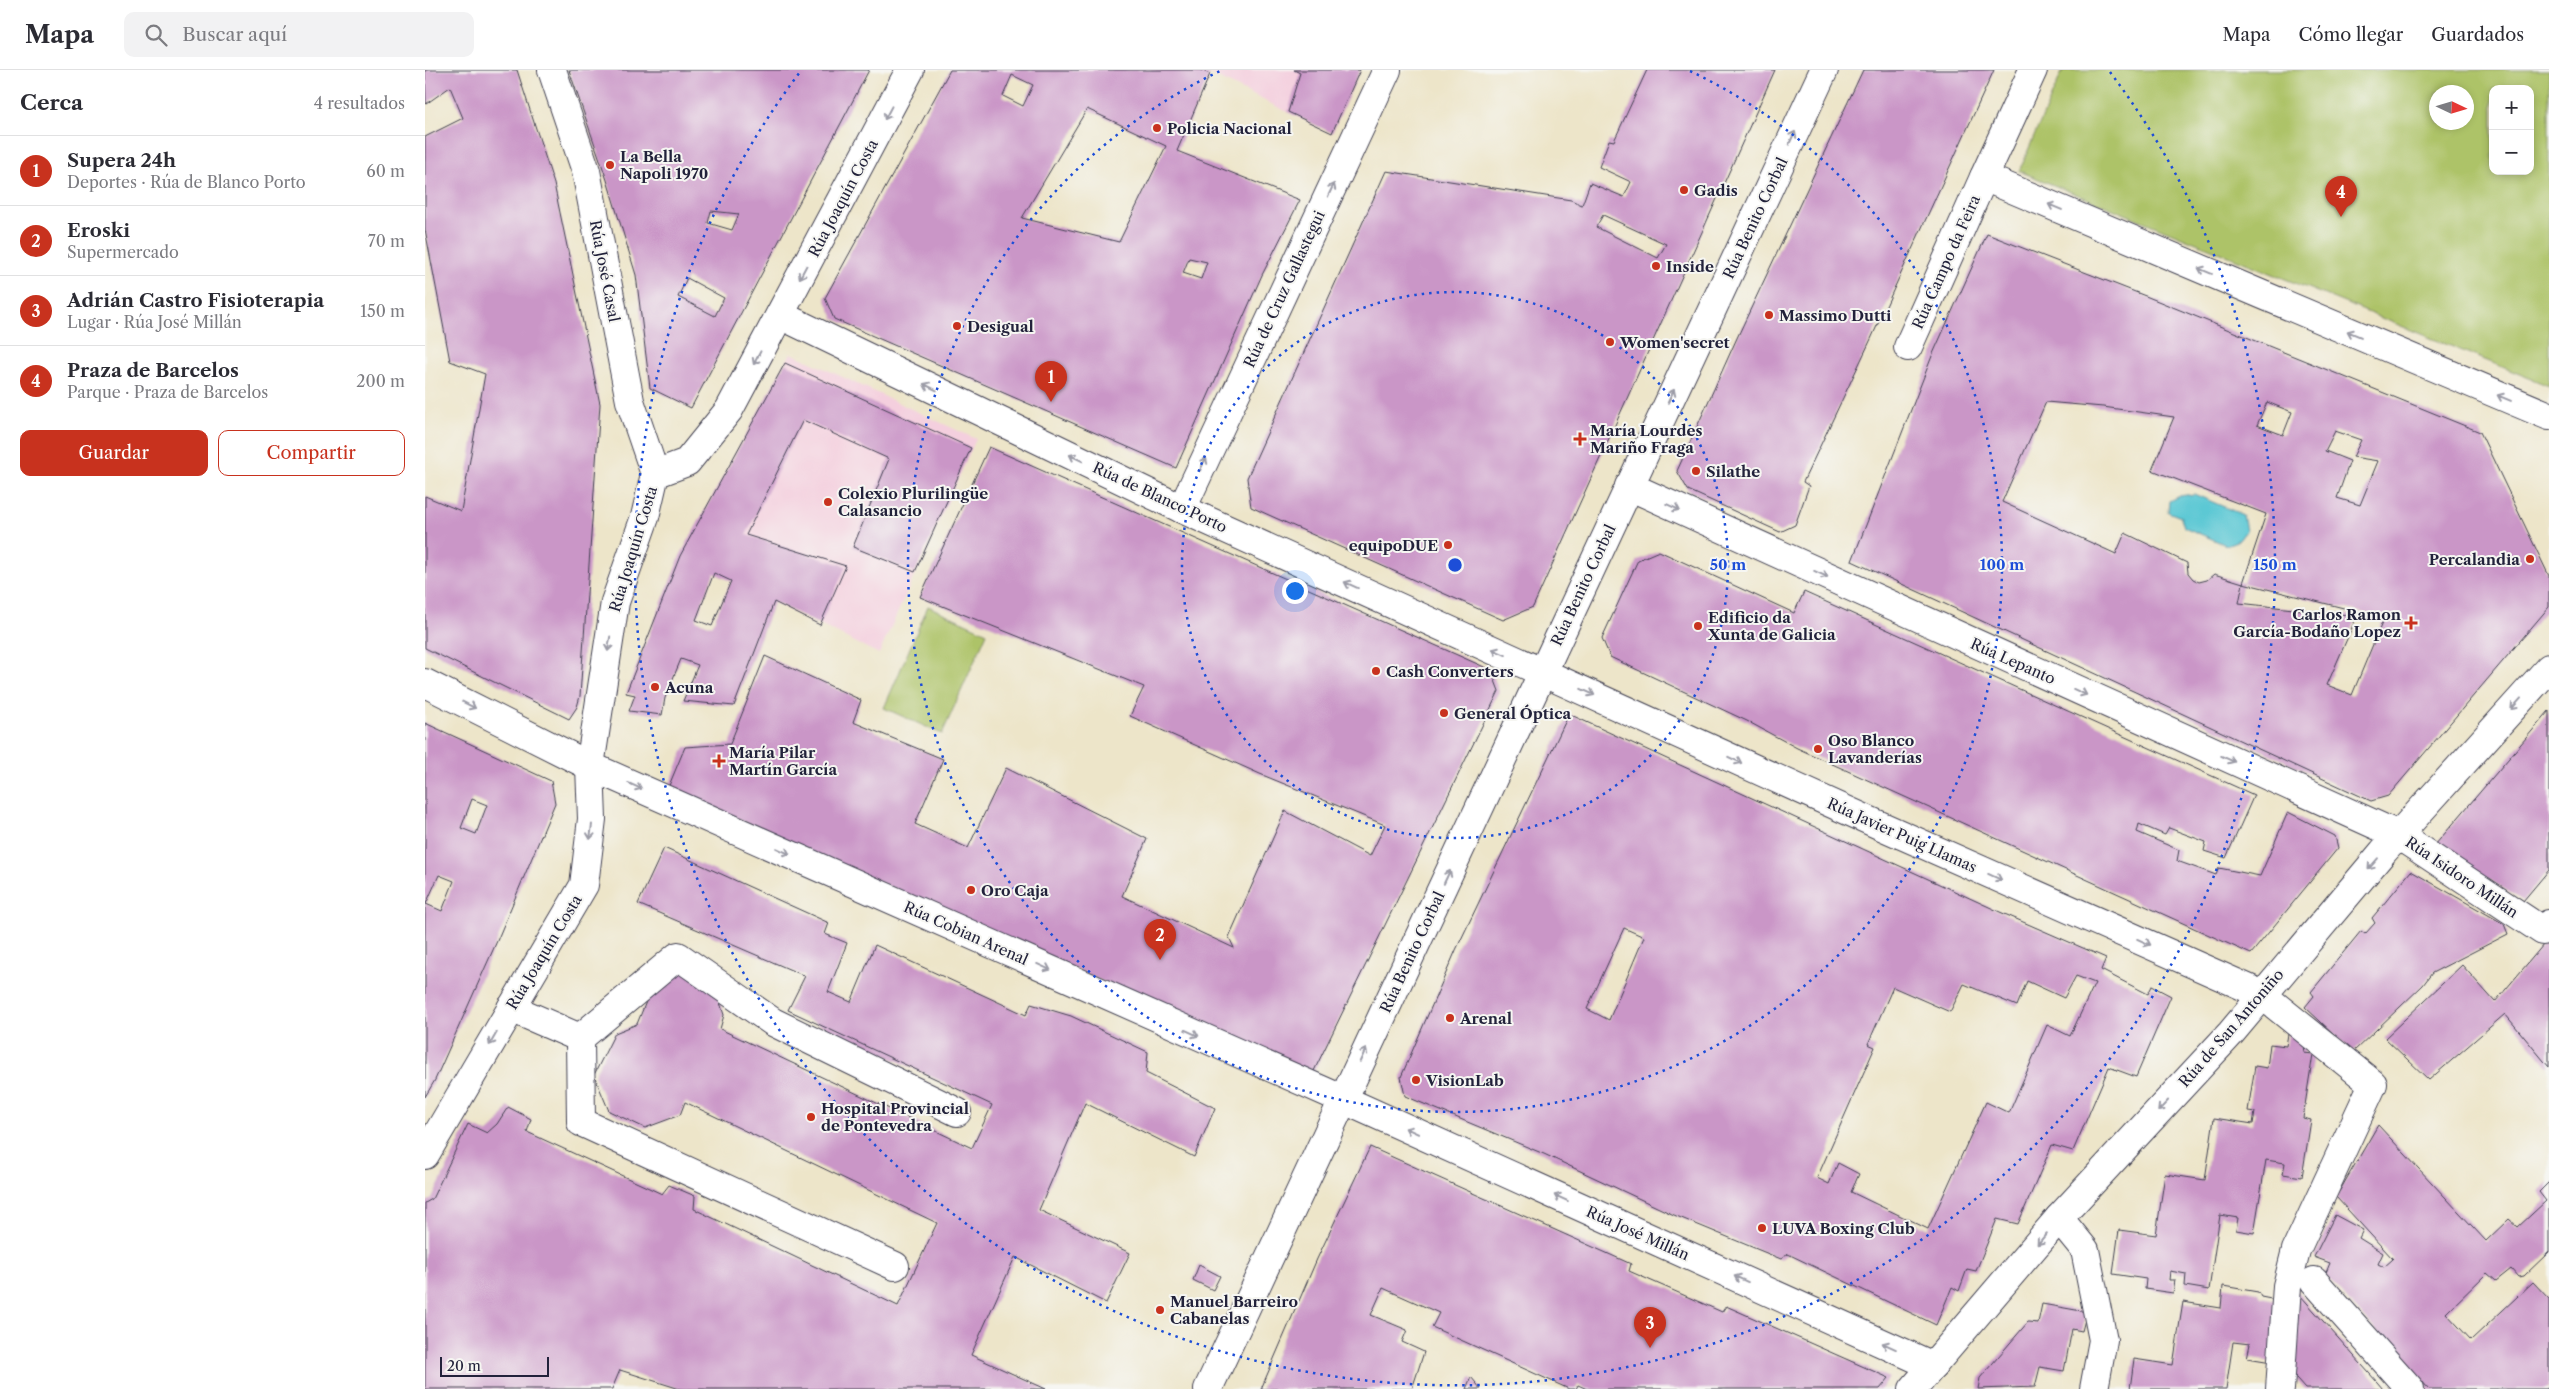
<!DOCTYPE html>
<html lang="es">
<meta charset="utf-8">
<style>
body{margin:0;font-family:"Libre Caslon Text",serif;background:#f2f2f3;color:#2b2b33}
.controls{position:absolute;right:15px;top:15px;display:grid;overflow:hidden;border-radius:10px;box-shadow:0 2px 8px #0003}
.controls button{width:45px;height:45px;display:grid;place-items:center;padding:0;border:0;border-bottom:1px solid #e1e1e2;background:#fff;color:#2b2b33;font:25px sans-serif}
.compass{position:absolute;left:2004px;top:15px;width:45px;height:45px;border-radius:50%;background:#fff;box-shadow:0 2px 8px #0003;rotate:94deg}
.scale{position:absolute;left:15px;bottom:12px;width:109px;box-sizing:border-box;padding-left:5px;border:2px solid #22223b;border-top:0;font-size:14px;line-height:18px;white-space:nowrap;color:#22223b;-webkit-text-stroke:4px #f6f6f2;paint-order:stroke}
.you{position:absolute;left:869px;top:520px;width:18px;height:18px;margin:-12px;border:4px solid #fff;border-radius:50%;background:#1a73e8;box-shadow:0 0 0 8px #1a73e833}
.badge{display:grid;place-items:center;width:32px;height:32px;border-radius:50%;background:#c8321e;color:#fff;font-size:16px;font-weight:700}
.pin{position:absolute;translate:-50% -41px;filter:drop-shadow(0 1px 2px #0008)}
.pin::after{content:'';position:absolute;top:26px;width:18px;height:15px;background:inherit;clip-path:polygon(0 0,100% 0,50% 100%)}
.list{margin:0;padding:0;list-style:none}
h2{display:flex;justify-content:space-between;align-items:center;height:65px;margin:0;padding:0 20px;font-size:21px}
h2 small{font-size:16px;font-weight:400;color:#7c7c81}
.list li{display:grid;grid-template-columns:32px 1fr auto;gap:15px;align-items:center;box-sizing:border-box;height:70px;padding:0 20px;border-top:1px solid #e1e1e2}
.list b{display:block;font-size:19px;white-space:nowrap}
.list p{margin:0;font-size:16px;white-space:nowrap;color:#7c7c81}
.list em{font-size:16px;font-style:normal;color:#7c7c81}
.actions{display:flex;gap:10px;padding:15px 20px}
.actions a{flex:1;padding:11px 0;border:1px solid #c8321e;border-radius:10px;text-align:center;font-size:18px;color:#c8321e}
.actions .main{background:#c8321e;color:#fff}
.icon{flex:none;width:28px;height:28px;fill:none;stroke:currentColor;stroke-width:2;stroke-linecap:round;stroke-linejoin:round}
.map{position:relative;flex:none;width:2124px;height:1319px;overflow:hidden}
header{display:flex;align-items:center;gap:30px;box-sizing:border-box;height:70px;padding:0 25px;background:#fff;border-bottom:1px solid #e1e1e2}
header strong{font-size:24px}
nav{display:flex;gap:28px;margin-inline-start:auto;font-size:18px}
.search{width:350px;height:45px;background:#f2f2f3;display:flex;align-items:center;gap:12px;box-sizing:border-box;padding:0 18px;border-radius:10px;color:#7c7c81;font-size:19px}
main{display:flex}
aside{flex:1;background:#fff}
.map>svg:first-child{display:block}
.built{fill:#f4cfde}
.green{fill:#adc368;stroke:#687252;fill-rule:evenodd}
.water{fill:#5cc8d4;stroke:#3f7588}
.building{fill:#ca96c7;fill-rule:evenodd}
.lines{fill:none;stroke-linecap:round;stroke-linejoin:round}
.minor-casing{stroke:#403f50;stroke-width:30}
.minor{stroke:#fff;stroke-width:28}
.oneway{stroke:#9c9ca7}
.ring{fill:none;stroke:#1d4ed8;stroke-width:2.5;stroke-dasharray:2.5 5}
.poi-dot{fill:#c8321e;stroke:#f6f6f2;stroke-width:2}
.labels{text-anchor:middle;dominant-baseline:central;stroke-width:4;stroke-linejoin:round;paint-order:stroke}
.poi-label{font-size:15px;font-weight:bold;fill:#22223b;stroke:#f6f6f2;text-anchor:start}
.street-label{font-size:15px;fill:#22223b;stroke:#f6f6f2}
.centre{fill:#1d4ed8;stroke:#f6f6f2;stroke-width:2.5}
.ring-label{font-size:15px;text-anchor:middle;font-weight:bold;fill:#1d4ed8;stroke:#f6f6f2;stroke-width:4;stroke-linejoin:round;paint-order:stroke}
</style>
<header>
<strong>Mapa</strong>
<div class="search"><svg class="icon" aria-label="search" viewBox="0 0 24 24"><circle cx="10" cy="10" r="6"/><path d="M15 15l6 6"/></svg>Buscar aquí</div>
<nav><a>Mapa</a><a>Cómo llegar</a><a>Guardados</a></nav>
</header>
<main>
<aside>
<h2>Cerca<small>4 resultados</small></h2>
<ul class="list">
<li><span class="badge">1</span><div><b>Supera 24h</b><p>Deportes · Rúa de Blanco Porto</p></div><em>60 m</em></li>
<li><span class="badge">2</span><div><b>Eroski</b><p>Supermercado</p></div><em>70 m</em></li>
<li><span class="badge">3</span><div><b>Adrián Castro Fisioterapia</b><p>Lugar · Rúa José Millán</p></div><em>150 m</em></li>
<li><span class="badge">4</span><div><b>Praza de Barcelos</b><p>Parque · Praza de Barcelos</p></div><em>200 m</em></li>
</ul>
<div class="actions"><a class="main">Guardar</a><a>Compartir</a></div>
</aside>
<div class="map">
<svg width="2124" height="1319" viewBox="0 0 2124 1319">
<rect width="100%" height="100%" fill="#f6f6f2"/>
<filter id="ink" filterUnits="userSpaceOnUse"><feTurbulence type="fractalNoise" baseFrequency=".02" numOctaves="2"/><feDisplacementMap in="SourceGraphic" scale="10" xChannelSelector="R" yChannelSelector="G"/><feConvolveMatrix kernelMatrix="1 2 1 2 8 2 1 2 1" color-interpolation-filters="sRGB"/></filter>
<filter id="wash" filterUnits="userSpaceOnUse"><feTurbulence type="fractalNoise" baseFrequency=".0096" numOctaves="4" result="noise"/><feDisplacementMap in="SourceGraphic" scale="20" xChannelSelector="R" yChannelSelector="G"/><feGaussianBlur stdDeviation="1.12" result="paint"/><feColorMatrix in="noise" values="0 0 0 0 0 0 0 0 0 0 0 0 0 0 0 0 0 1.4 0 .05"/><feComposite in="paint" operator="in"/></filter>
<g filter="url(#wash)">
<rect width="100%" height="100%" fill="#ede5c9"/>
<!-- built -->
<g class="built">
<path d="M775,0H887L877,49L785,4Z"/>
<path d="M366,283L551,369L454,584L255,486Z"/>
</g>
<!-- green -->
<g class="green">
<path d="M1638,0H2124V316L1594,101ZM2068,19H2105V101H2068ZM2012,22H2042V52H2012Z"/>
<path d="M503,536L562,563L517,664L459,638Z"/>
</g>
<!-- water -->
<path class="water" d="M1769,424L1818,445L1821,461L1814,470L1801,475L1759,457L1756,447L1743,442L1744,431L1754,426Z"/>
<g id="blocks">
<!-- building -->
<g class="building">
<path d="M0,0H92L129,114L175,334L155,626L152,637L144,649L0,578V426L36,441L60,304L25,291L0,159V67L38,48L25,17L1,34Z"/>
<path d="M144,0H444L266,338L225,318L211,205L182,110ZM286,141L314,144L307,160L283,153ZM262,208L299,228L290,246L253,227Z"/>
<path d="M525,0H775L785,4L752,81L875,130L837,205L751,398L409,249L400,228ZM587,5L608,15L598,36L578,26ZM662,39L741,76L694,172L597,148ZM764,188L782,192L776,209L758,203Z"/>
<path d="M869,0H935L907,63L863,42L875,3Z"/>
<path d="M1222,0H1350L1108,537L1078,550L826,437L822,408L961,101L1146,130L1157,135L1165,113L1199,127L1206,112L1174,97L1184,70L1189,71ZM1178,145L1241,174L1233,188L1171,157Z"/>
<path d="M1438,0H1569L1446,269L1378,412L1384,416L1370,455L1355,462L1263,420L1252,401L1312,268Z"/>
<path d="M1562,164L1723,227L2055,362L2124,506V537L1963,726L1946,731L1427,491L1507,286ZM1621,332L1678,337L1749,347L1727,400L1841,444L1818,513L1789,504L1782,510L1774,512L1768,509L1763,503L1762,493L1700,463L1691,484L1577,432ZM1842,332L1867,342L1858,365L1832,355ZM1910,361L1936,370L1928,387L1953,391L1935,435L1912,428L1925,391L1900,381ZM1818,513L1959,548L1927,625L1902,615L1932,546L1814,533Z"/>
<path d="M360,293L546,378L490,502L428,477L464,389L378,350L321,465L421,496L395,555L349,532L309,636L258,631L273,595L256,589L240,628L237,645L204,641L210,625L201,623L255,486ZM289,503L306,511L287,556L271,550Z"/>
<path d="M564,377L1066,600L1074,621L887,1005L243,718L260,677L305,674L340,586L436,630L428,652L518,689L490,754L543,778L581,698L722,769L697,826L809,878L804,867L860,741L945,786L960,755L835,704L705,646L719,617L495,527Z"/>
<path d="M1234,481L1369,543L1379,522L1829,725L1801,788L1779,781L1781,772L1744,758L1740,765L1714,754L1712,762L1754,780L1752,791L1791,805L1794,798L1835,806L1863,742L1910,766L1913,778L1826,884L1372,678L1322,651L1185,587L1177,568L1213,490Z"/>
<path d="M2124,641V800L2098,831L2010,775Z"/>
<path d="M1144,644L1575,842L1681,888L1676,900L1723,924L1727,916L1746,926L1711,1007L1684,997L1648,1081L1627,1075L1593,1154L1572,1149L1551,1201L1542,1199L1534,1221L1527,1217L1511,1255L1363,1184L1356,1189L1249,1145L1119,1084L980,1026L976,1007L1031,880ZM1199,858L1219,867L1184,950L1162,939ZM1651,906L1670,913L1645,966L1622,955L1584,1043L1561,1032L1503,1159L1426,1122L1434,1104L1413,1093L1404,1114L1392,1108L1450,977L1443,974L1468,917L1525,942L1539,914L1592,936L1602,911L1639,928Z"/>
<path d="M0,653L126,711L130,733L72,871L10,1010L0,1027ZM47,729L62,735L51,764L36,758ZM14,805L29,811L17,841L1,834Z"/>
<path d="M239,778L404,853L400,864L422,873L403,922L426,932L450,875L601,945L606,934L646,946L723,982L721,1003L790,1038L769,1087L660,1033L614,1140L705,1183L681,1233L590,1187L546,1285L621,1319H255L195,1300L187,1319H0V1133L7,1129L43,1054L62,1063L72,1054L83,1037L106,1049L102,1062L237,1124L244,1115L270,1126L269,1139L473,1236L512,1153L260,1032L255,1045L220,1058L184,1041L169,1005L190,963L212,954L231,907L256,899L289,914L299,945L295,959L547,1078L567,1035L363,940L380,906L213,834Z"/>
<path d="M1986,801L2079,854L2083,864L2007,903L1998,915L1928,982L1880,937L1889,926L1886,922L1936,861L1940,864L1950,853L1947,848Z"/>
<path d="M2124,868V997L2080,944L2004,1010L1960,968L2037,895L2070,932Z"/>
<path d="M1864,958L1881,968L1879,983L1888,984L1878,1048L1886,1050L1877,1107L1858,1104L1860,1093L1841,1090L1829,1163L1811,1160L1813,1148L1795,1145L1784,1220L1760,1216L1761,1204L1745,1201L1744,1210H1750L1748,1223L1720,1219L1721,1209L1688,1204L1694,1160L1731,1165L1740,1104L1780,1110L1789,1048L1828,1054L1830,1042L1823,1041L1830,996L1842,998L1845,974L1861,976Z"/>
<path d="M1953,1055L2061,1171L2084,1149L2093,1157L2121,1131L2114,1122L2124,1112V1182L2099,1206L2093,1207L2086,1199L2071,1211L2062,1203L2021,1243L2046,1270L2108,1212L2124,1229V1317L2121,1319H2004L1900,1205L1905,1193L1889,1187L1910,1145L1938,1160L1934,1168L1958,1183L1953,1194L1959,1197L1968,1189L1911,1127Z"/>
<path d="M945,1077L1206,1194L1204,1201L1297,1242L1301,1236L1464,1308L1455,1319H1162L1153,1315L1151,1319H1144L1007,1257L1014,1243L958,1218L946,1245L982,1260L977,1272L999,1282L987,1319H836L892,1189Z"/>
<path d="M774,1195L795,1206L788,1220L768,1210Z"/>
<path d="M1798,1216L1833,1222L1836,1227L1856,1231L1853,1293L1822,1288L1825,1274L1808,1272L1801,1319H1705L1709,1289L1748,1295L1758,1232L1796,1238Z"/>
<path d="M1867,1216L1952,1312L1958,1319H1880L1864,1301Z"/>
<path d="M1617,1234L1662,1242L1657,1261L1647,1259L1639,1301L1615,1297L1610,1317L1553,1319L1555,1308L1603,1252L1613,1253Z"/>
<path d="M1046,1307L1056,1319H1041Z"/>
</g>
</g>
</g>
<g filter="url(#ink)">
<use href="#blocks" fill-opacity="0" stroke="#403f50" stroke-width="1"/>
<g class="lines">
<!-- minor casing -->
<g class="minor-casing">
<g id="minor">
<path d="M127,0L161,101L205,331L230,404"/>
<path d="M1608,0L1559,107L2124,346"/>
<path d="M355,245L757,439L1452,754L1836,924L1948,1014L1871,1180L1862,1216L1855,1319"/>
<path d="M1483,277L1559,107"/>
<path d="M1204,416L1973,765L2118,861L2124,854"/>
<path d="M757,439L962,0"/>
<path d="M0,613L165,696L917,1029L1508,1296"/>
<path d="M86,938L155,968L253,886L348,952L532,1042"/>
<path d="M155,968L156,1052L470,1196"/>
<path d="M0,1085L159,815L167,749L165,696L190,532L220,447L230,404L262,392L304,340L485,0"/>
<path d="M1634,1148L1660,1180L1678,1270L1669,1319"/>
<path d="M1889,1211L1985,1319"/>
<path d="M783,1319L1399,0"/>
<path d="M1488,1319L1634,1148L1806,963L1958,782L2124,598"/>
</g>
</g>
<!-- minor -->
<use href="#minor" class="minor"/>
</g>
<!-- one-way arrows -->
<defs><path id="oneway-shaft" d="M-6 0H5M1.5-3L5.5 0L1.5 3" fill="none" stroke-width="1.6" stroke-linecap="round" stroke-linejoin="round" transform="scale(1.25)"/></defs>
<g class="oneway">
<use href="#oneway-shaft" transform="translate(463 43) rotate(118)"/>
<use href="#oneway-shaft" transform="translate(1367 68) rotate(-65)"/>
<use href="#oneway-shaft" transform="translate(906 120) rotate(-65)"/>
<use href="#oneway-shaft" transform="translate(1630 137) rotate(-157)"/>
<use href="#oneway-shaft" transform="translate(1780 201) rotate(-157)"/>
<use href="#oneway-shaft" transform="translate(378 202) rotate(118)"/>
<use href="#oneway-shaft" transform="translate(1929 264) rotate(-157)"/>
<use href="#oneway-shaft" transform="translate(332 288) rotate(118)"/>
<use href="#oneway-shaft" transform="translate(505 317) rotate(-154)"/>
<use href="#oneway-shaft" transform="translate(1246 326) rotate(-65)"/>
<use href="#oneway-shaft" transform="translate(2079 328) rotate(-157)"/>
<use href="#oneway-shaft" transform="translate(651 388) rotate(-154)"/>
<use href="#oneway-shaft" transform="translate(778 394) rotate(-65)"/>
<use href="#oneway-shaft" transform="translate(1248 437) rotate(24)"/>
<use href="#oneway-shaft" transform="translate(1396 504) rotate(24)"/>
<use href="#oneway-shaft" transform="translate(926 515) rotate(-156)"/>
<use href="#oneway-shaft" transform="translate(184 574) rotate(99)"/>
<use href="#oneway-shaft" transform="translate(1074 582) rotate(-156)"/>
<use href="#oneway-shaft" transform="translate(1163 622) rotate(25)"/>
<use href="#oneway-shaft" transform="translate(1655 622) rotate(24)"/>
<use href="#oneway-shaft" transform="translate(2091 634) rotate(132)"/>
<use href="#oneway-shaft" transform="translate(44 635) rotate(27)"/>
<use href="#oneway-shaft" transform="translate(1803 689) rotate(24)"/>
<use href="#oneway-shaft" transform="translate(1310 690) rotate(25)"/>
<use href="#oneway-shaft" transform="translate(210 716) rotate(24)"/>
<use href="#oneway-shaft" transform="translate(166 762) rotate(97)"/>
<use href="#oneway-shaft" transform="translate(358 781) rotate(24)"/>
<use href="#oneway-shaft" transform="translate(1948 794) rotate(131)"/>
<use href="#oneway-shaft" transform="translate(1022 807) rotate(-65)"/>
<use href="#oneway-shaft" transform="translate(1570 807) rotate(24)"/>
<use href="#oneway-shaft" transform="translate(1719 872) rotate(24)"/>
<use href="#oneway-shaft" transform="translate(619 897) rotate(24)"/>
<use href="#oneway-shaft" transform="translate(767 963) rotate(24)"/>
<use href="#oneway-shaft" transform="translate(68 969) rotate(120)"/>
<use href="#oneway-shaft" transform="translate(938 985) rotate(-65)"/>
<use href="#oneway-shaft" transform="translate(1738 1036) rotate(133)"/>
<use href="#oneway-shaft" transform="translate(987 1061) rotate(-156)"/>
<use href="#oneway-shaft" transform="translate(1136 1128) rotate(-156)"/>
<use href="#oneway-shaft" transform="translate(1617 1169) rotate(130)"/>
<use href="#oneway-shaft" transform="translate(1316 1209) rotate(-156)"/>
<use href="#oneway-shaft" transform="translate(1464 1276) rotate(-156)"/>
</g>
</g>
<!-- distance rings -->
<g class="ring">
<circle cx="1030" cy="495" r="273"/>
<path d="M1265 1A547 547 0 1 1 795 1"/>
<path d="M1685 2A820 820 0 1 1 375 2"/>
</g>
<!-- markers -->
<g class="poi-dot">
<circle cx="732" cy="58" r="5"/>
<circle cx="185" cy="95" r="5"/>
<circle cx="1259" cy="120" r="5"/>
<circle cx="1231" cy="196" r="5"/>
<circle cx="1344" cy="245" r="5"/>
<circle cx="532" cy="256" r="5"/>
<circle cx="1185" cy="272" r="5"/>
<path d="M1152.5 361.5h5v5h5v5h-5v5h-5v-5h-5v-5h5z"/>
<circle cx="1271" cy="401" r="5"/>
<circle cx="403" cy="432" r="5"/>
<circle cx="1023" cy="475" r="5"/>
<circle cx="2105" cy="489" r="5"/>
<path d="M1983.5 545.5h5v5h5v5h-5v5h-5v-5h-5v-5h5z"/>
<circle cx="1273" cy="556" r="5"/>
<circle cx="951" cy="601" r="5"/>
<circle cx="230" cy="617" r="5"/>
<circle cx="1019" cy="643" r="5"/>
<circle cx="1393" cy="679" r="5"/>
<path d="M291.5 683.5h5v5h5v5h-5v5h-5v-5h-5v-5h5z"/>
<circle cx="546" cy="820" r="5"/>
<circle cx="1025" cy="948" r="5"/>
<circle cx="991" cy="1010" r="5"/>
<circle cx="386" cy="1047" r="5"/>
<circle cx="1337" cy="1158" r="5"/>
<circle cx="735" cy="1240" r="5"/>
</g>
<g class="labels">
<!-- poi labels -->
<g class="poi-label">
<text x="742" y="58">Policia Nacional</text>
<text x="195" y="86">La Bella<tspan x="195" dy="17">Napoli 1970</tspan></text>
<text x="1269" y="120">Gadis</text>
<text x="1241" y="196">Inside</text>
<text x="1354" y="245">Massimo Dutti</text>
<text x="542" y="256">Desigual</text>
<text x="1195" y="272">Women'secret</text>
<text x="1165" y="360">María Lourdes<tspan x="1165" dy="17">Mariño Fraga</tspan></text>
<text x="1281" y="401">Silathe</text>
<text x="413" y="423">Colexio Plurilingüe<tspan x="413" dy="17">Calasancio</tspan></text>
<text x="1013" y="475" text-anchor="end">equipoDUE</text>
<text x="2095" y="489" text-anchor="end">Percalandia</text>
<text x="1976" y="544" text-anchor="end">Carlos Ramon<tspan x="1976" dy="17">García-Bodaño Lopez</tspan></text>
<text x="1283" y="547">Edificio da<tspan x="1283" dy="17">Xunta de Galicia</tspan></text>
<text x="961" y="601">Cash Converters</text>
<text x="240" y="617">Acuna</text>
<text x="1029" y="643">General Óptica</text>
<text x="1403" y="670">Oso Blanco<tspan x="1403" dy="17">Lavanderías</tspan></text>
<text x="304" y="682">María Pilar<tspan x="304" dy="17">Martín García</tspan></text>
<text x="556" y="820">Oro Caja</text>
<text x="1035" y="948">Arenal</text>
<text x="1001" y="1010">VisionLab</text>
<text x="396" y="1038">Hospital Provincial<tspan x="396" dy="17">de Pontevedra</tspan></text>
<text x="1347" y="1158">LUVA Boxing Club</text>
<text x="745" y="1231">Manuel Barreiro<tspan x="745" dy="17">Cabanelas</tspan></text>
</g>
<!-- street labels -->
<g class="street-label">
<text transform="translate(418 128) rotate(-62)">Rúa Joaquín Costa</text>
<text transform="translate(1330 148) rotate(-65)">Rúa Benito Corbal</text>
<text transform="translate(1521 192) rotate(-66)">Rúa Campo da Feira</text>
<text transform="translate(180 201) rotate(79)">Rúa José Casal</text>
<text transform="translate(859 219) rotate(-65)">Rúa de Cruz Gallastegui</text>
<text transform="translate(735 427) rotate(25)">Rúa de Blanco Porto</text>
<text transform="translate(208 479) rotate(-73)">Rúa Joaquín Costa</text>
<text transform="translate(1158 515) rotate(-65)">Rúa Benito Corbal</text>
<text transform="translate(1588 591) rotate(24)">Rúa Lepanto</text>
<text transform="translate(1477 765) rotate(24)">Rúa Javier Puig Llamas</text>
<text transform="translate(2037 807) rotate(34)">Rúa Isidoro Millán</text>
<text transform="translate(541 863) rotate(24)">Rúa Cobian Arenal</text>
<text transform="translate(119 882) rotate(-59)">Rúa Joaquín Costa</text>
<text transform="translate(987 882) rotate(-65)">Rúa Benito Corbal</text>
<text transform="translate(1806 958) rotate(-49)">Rúa de San Antoniño</text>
<text transform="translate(1213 1163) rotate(24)">Rúa José Millán</text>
</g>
</g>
<circle cx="1030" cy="495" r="8" class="centre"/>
<g class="ring-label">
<text x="1303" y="500">50 m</text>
<text x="1577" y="500">100 m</text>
<text x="1850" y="500">150 m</text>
</g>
</svg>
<div class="controls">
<button>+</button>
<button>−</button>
</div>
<svg class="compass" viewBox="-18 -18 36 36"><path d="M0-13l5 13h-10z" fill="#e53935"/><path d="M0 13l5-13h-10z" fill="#7c7c81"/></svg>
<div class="scale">20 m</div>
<div class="you"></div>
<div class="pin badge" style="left:626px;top:332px">1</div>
<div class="pin badge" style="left:735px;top:890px">2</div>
<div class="pin badge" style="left:1225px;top:1278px">3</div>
<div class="pin badge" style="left:1916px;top:147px">4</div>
</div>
</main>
